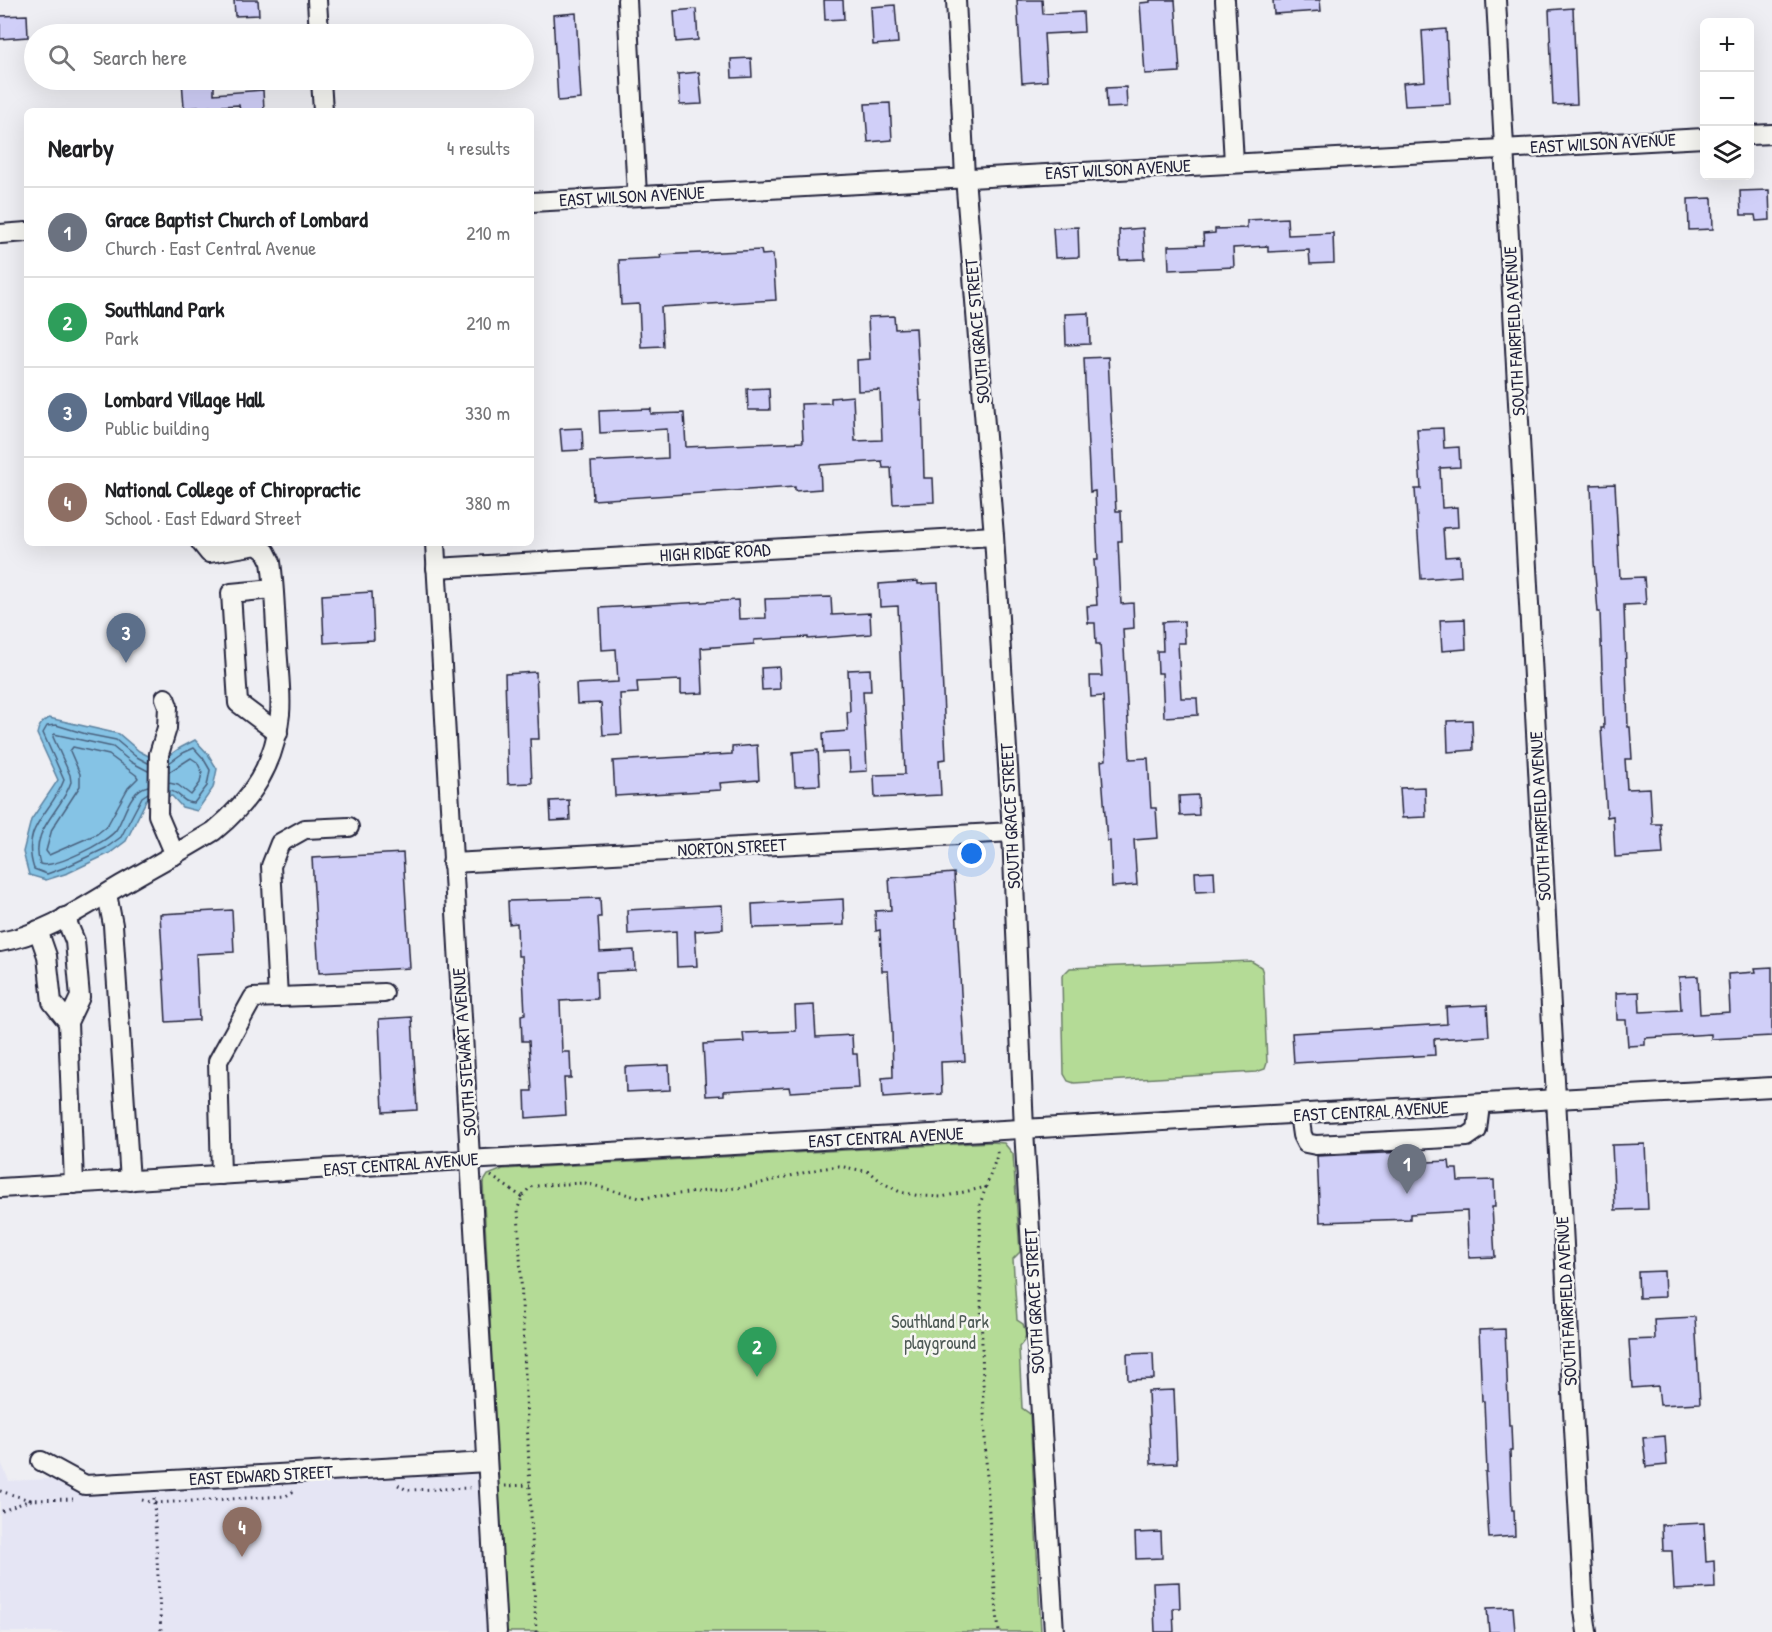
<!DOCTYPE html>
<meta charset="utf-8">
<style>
body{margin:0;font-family:"Patrick Hand",sans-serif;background:#f2f2f2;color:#202124}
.controls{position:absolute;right:18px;top:18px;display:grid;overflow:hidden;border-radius:9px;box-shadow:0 6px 24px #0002}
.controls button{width:54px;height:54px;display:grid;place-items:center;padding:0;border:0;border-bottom:2px solid #e0e0e0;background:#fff;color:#202124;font:30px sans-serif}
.you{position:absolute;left:972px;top:854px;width:21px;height:21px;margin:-15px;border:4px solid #fff;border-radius:50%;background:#1a73e8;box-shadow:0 0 0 9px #1a73e833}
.badge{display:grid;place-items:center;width:39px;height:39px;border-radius:50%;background:#b45309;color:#fff;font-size:20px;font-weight:700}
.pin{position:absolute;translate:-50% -50px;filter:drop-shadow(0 2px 3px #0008)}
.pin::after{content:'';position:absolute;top:32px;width:21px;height:18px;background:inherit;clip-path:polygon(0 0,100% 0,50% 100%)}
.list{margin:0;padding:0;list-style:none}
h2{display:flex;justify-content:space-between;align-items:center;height:78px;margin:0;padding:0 24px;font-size:26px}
h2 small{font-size:20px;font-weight:400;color:#757577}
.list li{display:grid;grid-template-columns:39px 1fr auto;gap:18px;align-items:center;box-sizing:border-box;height:90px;padding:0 24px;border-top:2px solid #e0e0e0}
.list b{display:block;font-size:22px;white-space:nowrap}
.list p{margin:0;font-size:20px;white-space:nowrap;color:#757577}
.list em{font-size:20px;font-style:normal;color:#757577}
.icon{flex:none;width:33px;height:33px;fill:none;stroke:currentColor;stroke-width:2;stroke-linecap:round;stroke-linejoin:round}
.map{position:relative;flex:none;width:1772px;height:1632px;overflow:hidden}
.search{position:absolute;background:#fff;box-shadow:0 6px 24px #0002;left:24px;top:24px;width:510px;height:66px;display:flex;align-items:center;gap:15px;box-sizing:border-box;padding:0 21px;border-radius:33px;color:#757577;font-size:22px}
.panel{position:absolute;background:#fff;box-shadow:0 6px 24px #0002;left:24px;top:108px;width:510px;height:438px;border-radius:9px}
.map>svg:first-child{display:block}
.built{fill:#e5e5f4}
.green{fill:#b4db96;stroke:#6b7e68;stroke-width:1.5}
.water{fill:#85c3e5;stroke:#5d83a1;stroke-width:1.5}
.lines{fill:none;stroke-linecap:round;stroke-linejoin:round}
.shore{stroke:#4a627f;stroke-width:1.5}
.building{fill:#d0cff8;stroke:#22223b;stroke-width:1.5}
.minor-casing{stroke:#22223b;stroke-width:22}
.path{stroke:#22223b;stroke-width:3;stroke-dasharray:1.5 4.5;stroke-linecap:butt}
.minor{stroke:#f6f6f2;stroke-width:18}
.labels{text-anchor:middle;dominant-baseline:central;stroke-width:5;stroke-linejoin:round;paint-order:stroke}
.street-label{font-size:18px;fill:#22223b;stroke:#f6f6f2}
.park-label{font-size:18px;fill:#4e5a56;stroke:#f6f6f2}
</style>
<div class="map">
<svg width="1772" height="1632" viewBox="0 0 1772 1632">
<rect width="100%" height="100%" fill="#eeeef3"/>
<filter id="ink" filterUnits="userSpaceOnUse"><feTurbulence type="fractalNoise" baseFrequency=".0167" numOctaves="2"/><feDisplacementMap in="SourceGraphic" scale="12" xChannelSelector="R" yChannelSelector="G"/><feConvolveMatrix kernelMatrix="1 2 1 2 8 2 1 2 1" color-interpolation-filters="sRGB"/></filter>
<g filter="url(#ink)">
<!-- built -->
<path class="built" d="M479,1457L489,1632H0V1460L9,1481Z"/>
<!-- green -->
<g class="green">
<path d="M1251,961L1261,967L1263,973L1267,1063L1265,1069L1256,1072L1074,1083L1068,1081L1064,1074L1062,976L1070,968Z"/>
<path d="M992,1142L1004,1143L1013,1154L1020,1252L1013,1259L1017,1320L1023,1324C1027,1334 1027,1339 1019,1347L1022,1408L1030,1414L1041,1632H506L483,1183L488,1175L503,1169Z"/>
</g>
<!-- water -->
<path class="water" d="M49,718L119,734L139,751L160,762L180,748L195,740L208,754L217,769L213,788L197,811L182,807L172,796L147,799L126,841L110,853L68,873L46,880L29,875L23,852L31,820L58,780L37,734C38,726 42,722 49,718Z"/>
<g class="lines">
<!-- shore -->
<g class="shore">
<path d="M73,747L109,755L136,775L138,778L128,788L107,826L97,834L49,855L46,851L52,829L80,786V774L70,751Z"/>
<path d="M169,783L178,785L191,795L200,783L202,772L197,762L191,758L169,772"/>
<path d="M148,786C129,790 125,816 116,830C108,842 53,869 40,864C29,830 62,811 71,782L70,775L53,737L54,734L113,747L131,762L148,771"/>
<path d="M169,791C180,791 181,803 194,803L207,786L210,770L203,758L194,748L183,753L169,763"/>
<path d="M148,793L142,797L121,837L106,848L66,867L47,874L34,869C20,825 51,815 64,780L43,733L47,726L56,725L86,734L116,740L135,756L148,763"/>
</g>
</g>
<!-- building -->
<g class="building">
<path d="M234,0H258L259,15L235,16Z"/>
<path d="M824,0H843L844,19L825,20Z"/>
<path d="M1017,0H1042L1043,14L1083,12L1084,32L1044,34L1047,81L1022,83Z"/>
<path d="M1150,0H1175L1180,72L1145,74L1140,3L1150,2Z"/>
<path d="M1273,0H1320L1321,11L1274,14Z"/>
<path d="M895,5L898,43L873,45L871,7Z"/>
<path d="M1573,8L1577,104L1553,105L1549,10Z"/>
<path d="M696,9L698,40L676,42L674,11Z"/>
<path d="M576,13L581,99L558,101L553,15Z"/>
<path d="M27,15L28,37L0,39V16Z"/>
<path d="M1446,29L1450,104L1405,106L1403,83L1425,81L1422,31Z"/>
<path d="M751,58L752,77L732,78L731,59Z"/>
<path d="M699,72L702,104L680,105L678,74Z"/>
<path d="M182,80H208V84H214V94L263,90L264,111H240L239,105L184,108Z"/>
<path d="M1126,87L1127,107L1107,108L1106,88Z"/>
<path d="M890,103L892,140L868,142L865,104Z"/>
<path d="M1769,190L1770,220L1756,221L1755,215H1741L1740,191Z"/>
<path d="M1712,198L1713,229L1689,230L1688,199Z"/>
<path d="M1287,218L1288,235L1333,233L1334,263L1310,264L1309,250L1268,252V246L1233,248L1234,267L1169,270L1168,246L1204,245L1203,234L1215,233V229L1247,228V220Z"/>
<path d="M1078,227L1079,257L1055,258L1053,228Z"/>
<path d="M1143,228L1145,259L1120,260L1119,230Z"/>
<path d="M761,250L762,255L773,254L776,300L661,307L663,346L641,347L639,304L621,305L619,260L661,258L660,255Z"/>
<path d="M1089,313L1090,344L1066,345L1065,314Z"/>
<path d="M894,316L895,329L916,328L920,401H922L924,478H933L934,502L893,504L891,468H883L882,461L820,465L821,489L795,491V487L593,500L591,462L668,458L667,429L600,433L599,411L651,409V414L684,413L686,447L803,442L801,404L831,403V398L853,396L855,441L882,440L880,390L858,391L857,360L870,359L868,317Z"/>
<path d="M1108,357L1116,511H1121L1122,541H1118L1121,604L1133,603L1134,628L1123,629L1130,759L1148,758L1151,808H1156L1158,838L1134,840L1137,885L1112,887L1110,841H1107L1101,761L1106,760L1103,696L1091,697L1090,676H1102L1100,644H1096L1095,623H1088L1087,606L1097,605L1094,560H1098L1095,491L1090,492L1084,358Z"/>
<path d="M769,388L770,410H748L747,389Z"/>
<path d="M582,428L583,450L562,451L560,429Z"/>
<path d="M1443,428L1444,448L1459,447L1460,467L1440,468L1442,508L1457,507L1458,527L1443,528L1445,557L1460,556L1461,576L1421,579L1415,489H1421L1417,429Z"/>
<path d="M1615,484L1620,578L1644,577L1646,604L1624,605L1628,727H1630L1632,759H1625L1627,789L1650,788L1652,824H1661L1663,854L1615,857L1613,816L1607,817L1601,728H1604L1600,612H1598L1594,562L1591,485Z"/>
<path d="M918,581V584L938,583L946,759L939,760L941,795L875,798L874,775L905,774L898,606L880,607L879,584Z"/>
<path d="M372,592L374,640L324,643L322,595Z"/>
<path d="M831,597L832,615L870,613L871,634L808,639V637L754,640V644L701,648L703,693L681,694V680L637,682L638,693L620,694L622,734L603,735L601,703L577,704L576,684L618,682L616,649L602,650L600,608L738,600L739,619L766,618L765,599Z"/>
<path d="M1465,619L1466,649L1442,651L1440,620Z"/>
<path d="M1184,621L1185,643H1178L1181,698H1197L1198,715L1164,717L1162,673H1158L1157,651H1163L1162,622Z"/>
<path d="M779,667L780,689L762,690L761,668Z"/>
<path d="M870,669L871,691H863L867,771L850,772L849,752L824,753L823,733L848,731L847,712H850L848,670Z"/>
<path d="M536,672L539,739H530L532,783L508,784L505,674Z"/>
<path d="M1472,720L1473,750L1448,752L1447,721Z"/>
<path d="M757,745L759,780L720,783L721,790L615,796L613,761L732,754V747Z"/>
<path d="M818,750L820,785L795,786L793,752Z"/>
<path d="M1425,787L1426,817L1402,818L1400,788Z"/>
<path d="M1198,795L1199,815L1180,816L1179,796Z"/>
<path d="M569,800L570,820L551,821L550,801Z"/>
<path d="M403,853L410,968L319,973L312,858Z"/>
<path d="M1214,871L1215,891L1196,892L1195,872Z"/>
<path d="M954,873L965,1061L941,1062L942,1094L883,1098L882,1078L893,1077L892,1031L888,971H882L880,930L876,931L875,911L891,910L889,878Z"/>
<path d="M600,898L601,917H598L600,952L634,950L635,970L596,972L597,999L560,1001L562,1052H570L571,1078H564L566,1115L526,1118L525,1091H532L529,1041H522L521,1015L525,1014L522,956H518L517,923L509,924L508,901Z"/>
<path d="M843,899L844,925L753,928L752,904Z"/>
<path d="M722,905L723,929L695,931L697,966L677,967L676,931L628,934L627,910Z"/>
<path d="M232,910L234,952L196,954L199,1020L166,1022L160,914Z"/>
<path d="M1772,967V1036L1711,1039V1034L1645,1038V1045L1628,1046L1626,1020H1617L1616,993L1639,992L1640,1012L1681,1010L1679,977L1698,976L1700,1014L1730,1012L1728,974L1756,972L1755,968Z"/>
<path d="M814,1005L816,1037L852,1035L853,1054H857L859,1088L790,1092L789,1087L724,1091V1095L706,1096L703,1044L744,1042L743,1033L796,1031L795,1006Z"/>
<path d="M1487,1005L1489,1036L1434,1039L1435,1055L1294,1063L1292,1033L1447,1024L1446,1007Z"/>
<path d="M412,1017L417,1110L383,1112L379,1019Z"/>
<path d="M669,1065L670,1090L626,1092L625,1067Z"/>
<path d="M1645,1144L1648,1209L1615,1210L1612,1145Z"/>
<path d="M1406,1152V1163L1449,1161L1450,1169H1457L1458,1181L1494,1180L1495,1207H1492L1495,1257L1469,1258L1467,1211L1410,1214V1219L1320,1222L1317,1156Z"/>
<path d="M1664,1271L1665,1297L1639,1298L1638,1272Z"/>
<path d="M1695,1317L1700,1403L1660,1405L1658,1386L1632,1388L1629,1340L1655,1339L1654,1319Z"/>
<path d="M1505,1329L1509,1425H1511L1512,1451H1510L1512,1510H1514L1515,1536L1489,1538L1485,1472H1487L1484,1401H1482L1479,1330Z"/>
<path d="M1153,1353L1154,1379L1128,1380L1127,1354Z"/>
<path d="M1174,1390L1177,1463L1151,1464L1148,1391Z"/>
<path d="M1665,1436L1667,1465L1646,1467L1643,1438Z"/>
<path d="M1704,1523L1706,1562L1714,1561L1715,1588L1674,1590L1672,1551H1663L1662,1525Z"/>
<path d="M1161,1532L1162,1558L1136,1559L1135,1533Z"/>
<path d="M1179,1582L1180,1608H1173L1174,1632H1155L1153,1583Z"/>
<path d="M1513,1607L1515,1632H1489L1487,1608Z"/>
</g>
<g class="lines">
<!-- minor casing -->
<g class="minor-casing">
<g id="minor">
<path d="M317,0L319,34"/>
<path d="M627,0L637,196"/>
<path d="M956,0L965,177L994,536L1012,832L1024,1130L1054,1632"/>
<path d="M1225,0L1234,163"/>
<path d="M1496,0L1584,1611L1587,1632"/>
<path d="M321,80L323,111"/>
<path d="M1750,135L1772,134"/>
<path d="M531,202L1704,138"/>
<path d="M0,234L27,232"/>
<path d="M201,543L209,553L257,545"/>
<path d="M435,543L497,1632"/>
<path d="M436,568L994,536"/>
<path d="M273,589L231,593L238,703L278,733"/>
<path d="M165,698L168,706L167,728L159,754L158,815L175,855"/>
<path d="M452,863L1012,832"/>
<path d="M107,894L113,925L130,1181"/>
<path d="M65,917L75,941L80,997L68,1022L74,1184"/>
<path d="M38,930L47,956L52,1002L68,1022"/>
<path d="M0,942C43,935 84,907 121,885C152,867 183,850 214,831C252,800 275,764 280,714C282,692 278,668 277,645C275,618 275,590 271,562L266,552L255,543"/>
<path d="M278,997L271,866L280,843L305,829L349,827"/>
<path d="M1299,1114L1302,1135L1306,1143L1316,1145L1467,1137L1477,1130L1480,1105"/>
<path d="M221,1175L218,1061L253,998L384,993"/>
<path d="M0,1188L448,1161L1772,1087"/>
<path d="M41,1461L85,1485L487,1462"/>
</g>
</g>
<!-- path -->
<g class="path">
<path d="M491,1176L522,1197"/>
<path d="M986,1187L980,1204C981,1346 984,1490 999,1632"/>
<path d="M398,1485L407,1490L471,1488"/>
<path d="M505,1486L530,1485"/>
<path d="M0,1491L30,1500L0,1512"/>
<path d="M154,1498V1503L286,1496L294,1491"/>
<path d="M30,1500L73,1499"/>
<path d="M142,1500L154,1503L161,1632"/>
<path d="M536,1632L518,1208L522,1197L530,1187L544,1185L585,1183L640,1198L745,1187L819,1169L839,1166L870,1172L883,1183L900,1192L920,1196L942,1197L986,1187L997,1156V1148"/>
</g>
<!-- minor -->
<use href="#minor" class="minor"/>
</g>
</g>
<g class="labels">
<!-- street labels -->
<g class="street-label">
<text transform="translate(1603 143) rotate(-3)">EAST WILSON AVENUE</text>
<text transform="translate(1118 169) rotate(-3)">EAST WILSON AVENUE</text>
<text transform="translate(632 196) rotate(-3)">EAST WILSON AVENUE</text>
<text transform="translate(977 331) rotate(-95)">SOUTH GRACE STREET</text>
<text transform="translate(1514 331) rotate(-93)">SOUTH FAIRFIELD AVENUE</text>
<text transform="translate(715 552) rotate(-3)">HIGH RIDGE ROAD</text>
<text transform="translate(1010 816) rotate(-93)">SOUTH GRACE STREET</text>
<text transform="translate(1540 816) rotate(-93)">SOUTH FAIRFIELD AVENUE</text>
<text transform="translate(732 847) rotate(-3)">NORTON STREET</text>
<text transform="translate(464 1052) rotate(-94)">SOUTH STEWART AVENUE</text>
<text transform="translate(1371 1111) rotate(-3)">EAST CENTRAL AVENUE</text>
<text transform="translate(886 1137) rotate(-3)">EAST CENTRAL AVENUE</text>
<text transform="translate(401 1164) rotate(-4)">EAST CENTRAL AVENUE</text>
<text transform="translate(1034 1301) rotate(-93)">SOUTH GRACE STREET</text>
<text transform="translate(1566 1301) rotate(-93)">SOUTH FAIRFIELD AVENUE</text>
<text transform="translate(261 1475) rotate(-3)">EAST EDWARD STREET</text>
</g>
<!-- park labels -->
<g class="park-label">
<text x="940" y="1321">Southland Park<tspan x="940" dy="21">playground</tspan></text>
</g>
</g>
</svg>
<div class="controls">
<button>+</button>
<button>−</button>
<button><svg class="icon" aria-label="layers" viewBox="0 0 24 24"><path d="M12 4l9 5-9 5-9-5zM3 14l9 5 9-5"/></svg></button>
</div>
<div class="you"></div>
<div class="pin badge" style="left:1407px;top:1194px;background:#6b7280">1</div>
<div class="pin badge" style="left:757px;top:1377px;background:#2e9e5b">2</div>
<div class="pin badge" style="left:126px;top:663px;background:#5c6f8a">3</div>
<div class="pin badge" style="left:242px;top:1557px;background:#8d6e63">4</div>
<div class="search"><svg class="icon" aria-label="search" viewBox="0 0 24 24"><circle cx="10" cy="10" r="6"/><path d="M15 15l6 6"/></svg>Search here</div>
<section class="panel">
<h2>Nearby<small>4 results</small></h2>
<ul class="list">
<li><span class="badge" style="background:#6b7280">1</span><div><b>Grace Baptist Church of Lombard</b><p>Church · East Central Avenue</p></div><em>210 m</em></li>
<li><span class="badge" style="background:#2e9e5b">2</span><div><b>Southland Park</b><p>Park</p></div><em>210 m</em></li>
<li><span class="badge" style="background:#5c6f8a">3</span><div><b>Lombard Village Hall</b><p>Public building</p></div><em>330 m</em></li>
<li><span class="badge" style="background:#8d6e63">4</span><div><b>National College of Chiropractic</b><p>School · East Edward Street</p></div><em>380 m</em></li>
</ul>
</section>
</div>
